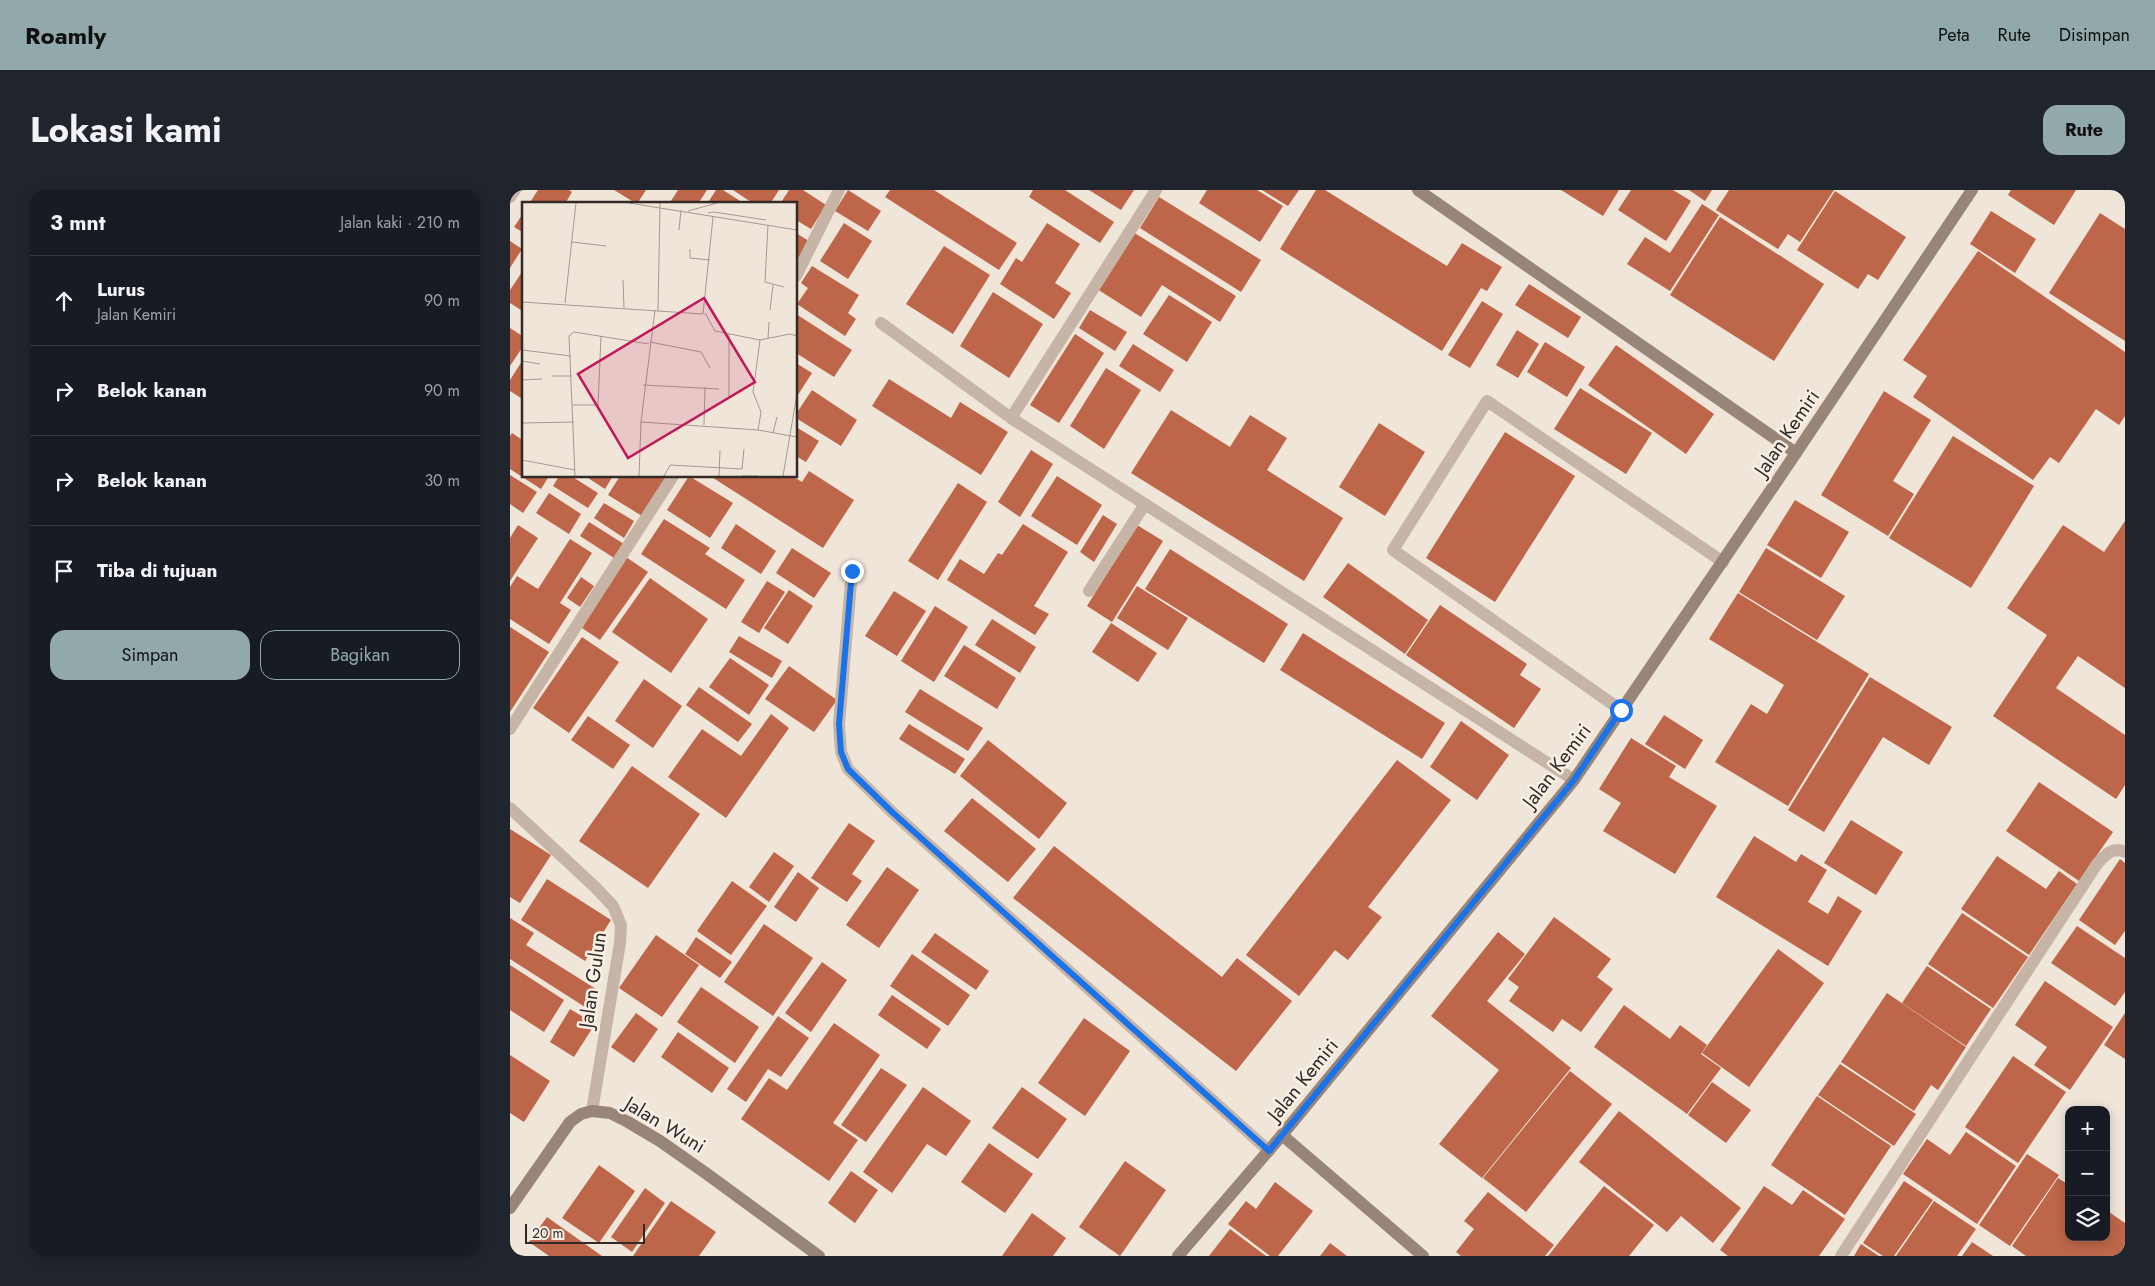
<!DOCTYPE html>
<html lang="id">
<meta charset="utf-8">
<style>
body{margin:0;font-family:Jost,sans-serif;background:#20242c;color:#f1f3f6}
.controls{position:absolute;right:15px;bottom:15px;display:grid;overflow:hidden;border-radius:10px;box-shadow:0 2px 12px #0003}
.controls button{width:45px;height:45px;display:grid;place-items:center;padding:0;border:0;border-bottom:1px solid #363941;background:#171b24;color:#f1f3f6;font:25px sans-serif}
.scale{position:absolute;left:15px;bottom:12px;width:120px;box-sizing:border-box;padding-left:5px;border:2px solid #332a27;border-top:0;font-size:14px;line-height:18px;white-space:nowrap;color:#332a27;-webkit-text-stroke:4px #f7efe5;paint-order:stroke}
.stop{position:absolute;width:15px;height:15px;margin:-11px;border:4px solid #1a73e8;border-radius:50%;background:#fff}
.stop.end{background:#1a73e8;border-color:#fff;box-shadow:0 1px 5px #0008}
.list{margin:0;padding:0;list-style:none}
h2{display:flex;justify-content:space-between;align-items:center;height:65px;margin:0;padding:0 20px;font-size:21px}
h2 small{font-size:16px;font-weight:400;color:#9ea1a6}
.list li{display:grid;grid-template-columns:32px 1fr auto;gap:15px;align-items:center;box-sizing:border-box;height:90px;padding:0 20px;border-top:1px solid #363941}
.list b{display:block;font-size:19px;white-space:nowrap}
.list p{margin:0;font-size:16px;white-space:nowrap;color:#9ea1a6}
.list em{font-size:16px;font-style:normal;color:#9ea1a6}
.actions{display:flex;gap:10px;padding:15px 20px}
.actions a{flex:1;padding:11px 0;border:1px solid #92a9ac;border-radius:15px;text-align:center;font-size:18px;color:#92a9ac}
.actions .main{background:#92a9ac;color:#111}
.icon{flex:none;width:28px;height:28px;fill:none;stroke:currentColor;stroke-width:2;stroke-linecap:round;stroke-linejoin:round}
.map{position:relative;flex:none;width:1615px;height:1066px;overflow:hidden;border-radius:15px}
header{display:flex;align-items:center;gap:30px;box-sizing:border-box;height:70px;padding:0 25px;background:#92a9ac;color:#111}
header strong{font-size:24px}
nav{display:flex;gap:28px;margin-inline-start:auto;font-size:18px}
.intro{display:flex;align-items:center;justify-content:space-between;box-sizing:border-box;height:120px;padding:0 30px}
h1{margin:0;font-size:35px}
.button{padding:12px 22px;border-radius:15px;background:#92a9ac;color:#111;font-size:18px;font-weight:700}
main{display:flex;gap:30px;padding:0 30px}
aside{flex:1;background:#171b24;border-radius:15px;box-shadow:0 2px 12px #0003}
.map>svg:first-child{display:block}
.building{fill:#bd6649}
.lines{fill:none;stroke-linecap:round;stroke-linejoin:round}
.lane{stroke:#c6b5a6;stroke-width:12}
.street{stroke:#c6b5a6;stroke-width:12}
.secondary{stroke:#998478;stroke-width:12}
.route{stroke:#1a73e8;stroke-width:6}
.labels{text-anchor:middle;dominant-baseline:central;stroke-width:5;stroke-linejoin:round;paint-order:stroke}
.street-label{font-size:20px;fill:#332a27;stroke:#f7efe5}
.inset-road{fill:none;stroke:#a49a92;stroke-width:1}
.view{fill:#c2185b;fill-opacity:0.15;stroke:#c2185b;stroke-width:2.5}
.inset-edge{fill:none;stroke:#332a27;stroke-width:2.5}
</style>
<header>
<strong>Roamly</strong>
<nav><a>Peta</a><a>Rute</a><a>Disimpan</a></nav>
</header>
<div class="intro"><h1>Lokasi kami</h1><a class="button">Rute</a></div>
<main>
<aside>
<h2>3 mnt<small>Jalan kaki · 210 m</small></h2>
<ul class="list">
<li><svg class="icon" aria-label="ahead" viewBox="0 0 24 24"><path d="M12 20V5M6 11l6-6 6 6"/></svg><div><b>Lurus</b><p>Jalan Kemiri</p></div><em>90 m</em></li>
<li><svg class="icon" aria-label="right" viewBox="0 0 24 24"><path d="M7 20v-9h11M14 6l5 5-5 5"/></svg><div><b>Belok kanan</b></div><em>90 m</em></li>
<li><svg class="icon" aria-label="right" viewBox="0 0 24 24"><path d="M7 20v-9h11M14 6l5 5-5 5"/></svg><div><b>Belok kanan</b></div><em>30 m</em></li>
<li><svg class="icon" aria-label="arrive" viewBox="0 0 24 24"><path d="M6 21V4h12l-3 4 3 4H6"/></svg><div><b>Tiba di tujuan</b></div></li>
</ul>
<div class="actions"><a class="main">Simpan</a><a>Bagikan</a></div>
</aside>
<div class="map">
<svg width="1615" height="1066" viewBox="0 0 1615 1066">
<rect width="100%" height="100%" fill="#efe5d9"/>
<!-- building -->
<g class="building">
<path d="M28,0H59L62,2L55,14H19Z"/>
<path d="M104,0H136L127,14Z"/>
<path d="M168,0H197L188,14H159Z"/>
<path d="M206,0H213L235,14H197Z"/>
<path d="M223,0H269L260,14H244Z"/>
<path d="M279,0H293L316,15L301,39L286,30V14H270Z"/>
<path d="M338,0L371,21L358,41L325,21Z"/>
<path d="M380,0H424L507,53L489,80L375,7Z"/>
<path d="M523,0H555L604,32L590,53L519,7Z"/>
<path d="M579,0H624L611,20Z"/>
<path d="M697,0H747L773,16L750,52L689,13Z"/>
<path d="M752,0H789L778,16Z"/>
<path d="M806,0H815L937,76L952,53L992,77L977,101L971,98L932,161L770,59Z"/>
<path d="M1051,0H1109L1093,26Z"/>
<path d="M1121,0H1163L1181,11L1156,51L1108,20Z"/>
<path d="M1179,0H1202L1195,11Z"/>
<path d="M1219,0H1324L1290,52L1278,44L1268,59L1206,20Z"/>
<path d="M1501,0H1566L1544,35L1498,5Z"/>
<path d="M1325,1L1396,47L1368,90L1358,84L1348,99L1287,60Z"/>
<path d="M649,7L751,70L731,102L630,38Z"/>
<path d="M1192,14L1209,25L1160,101L1117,74L1135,47L1160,63Z"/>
<path d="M1481,21L1526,49L1505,83L1460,54Z"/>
<path d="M14,22V43L4,37Z"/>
<path d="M1590,23L1615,39V151L1539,103Z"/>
<path d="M1210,27L1314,94L1264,171L1160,105Z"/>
<path d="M334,33L362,51L338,89L310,71Z"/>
<path d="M537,33L570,54L545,93L561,103L544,129L490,94L506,68L512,72Z"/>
<path d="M623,42L726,106L710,132L652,95L631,127L587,99Z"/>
<path d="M286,43L302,53L286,76Z"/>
<path d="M0,51L12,59L0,78Z"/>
<path d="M434,56L480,85L443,144L396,114Z"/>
<path d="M1468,61L1615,162V226L1609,235L1586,219L1549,273L1540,267L1523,290L1403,207L1417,186L1393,170Z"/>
<path d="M302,76L349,105L338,123L346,129L335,146L287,114L298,98L291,93Z"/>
<path d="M14,79V122L0,113V100Z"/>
<path d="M1019,94L1071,127L1058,148L1005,115Z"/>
<path d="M483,102L533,134L499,188L450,156Z"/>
<path d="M659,105L702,132L677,172L633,144Z"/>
<path d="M972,111L993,124L960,178L938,165Z"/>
<path d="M580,120L617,142L605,161L569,138Z"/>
<path d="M286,124L342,160L324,187L286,163Z"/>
<path d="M0,138L14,147V155L0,176Z"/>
<path d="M1007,140L1029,154L1008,188L986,175Z"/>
<path d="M565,144L594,163L549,233L520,215Z"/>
<path d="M1035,152L1075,177L1057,207L1017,182Z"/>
<path d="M623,154L664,180L650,202L609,176Z"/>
<path d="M1106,155L1204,224L1176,264L1078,195Z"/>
<path d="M14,168V210L0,201V190Z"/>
<path d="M286,173L302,183L286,208Z"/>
<path d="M596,178L631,200L594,259L560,236Z"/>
<path d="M379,189L441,228L450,212L498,242L471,285L362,216Z"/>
<path d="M1070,198L1142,243L1116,284L1044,239Z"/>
<path d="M302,200L347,230L331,256L286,228V224Z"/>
<path d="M1374,201L1421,230L1383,291L1404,304L1378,346L1311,305Z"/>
<path d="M661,220L720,257L740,225L777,248L757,280L833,328L794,391L621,283Z"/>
<path d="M869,233L915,262L875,326L829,297Z"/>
<path d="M286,237L309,251L296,272L286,266Z"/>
<path d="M995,242L1065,286L985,412L916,368Z"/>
<path d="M2,243L14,251V286H39L31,299L0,279V246Z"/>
<path d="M1443,246L1524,296L1461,398L1379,348Z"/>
<path d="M521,260L543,274L510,327L488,312Z"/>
<path d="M299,281L344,310L313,358L200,286H282L292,292Z"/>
<path d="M0,285L27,302L13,323L0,314Z"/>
<path d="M49,286H61L88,303L78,318L43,296Z"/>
<path d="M75,286H103L95,299Z"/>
<path d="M110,286H157L132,326L98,305Z"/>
<path d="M179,286L223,313L200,348L157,320Z"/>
<path d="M547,286L592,315L567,355L521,326Z"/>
<path d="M448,293L477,312L428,390L398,371Z"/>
<path d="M39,303L71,324L59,344L26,323Z"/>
<path d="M1285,310L1339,342L1311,388L1257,355Z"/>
<path d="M94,313L124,331L114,348L84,328Z"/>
<path d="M593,325L607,334L584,372L570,362Z"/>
<path d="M154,329L200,358L195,364L235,390L216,419L131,364Z"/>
<path d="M1615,331V498L1568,466L1546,498L1615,545V595L1606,609L1483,526L1537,445L1497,418L1553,335L1594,362Z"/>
<path d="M79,332L114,354L104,368L70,346Z"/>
<path d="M226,334L266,361L251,384L211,358Z"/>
<path d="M513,334L558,362L524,416L539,424L525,445L437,390L450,369L474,384L488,363L492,365Z"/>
<path d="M8,335L28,348L0,391V348Z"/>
<path d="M627,335L653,351L602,432L577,416Z"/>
<path d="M60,349L82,363L50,413L61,420L39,454L0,429V397L7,386L28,399Z"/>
<path d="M282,358L321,383L304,408L266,383Z"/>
<path d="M1256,358L1335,406L1307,450L1229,402Z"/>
<path d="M660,359L778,434L754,473L635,399Z"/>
<path d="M116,367L138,382L90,450L69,436Z"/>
<path d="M838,373L918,430L895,464L813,407Z"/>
<path d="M71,387L84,396L70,417L57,408Z"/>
<path d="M140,388L198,429L161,483L102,442Z"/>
<path d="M257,391L275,402L249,443L231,432Z"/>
<path d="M627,396L678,428L658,460L607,428Z"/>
<path d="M279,400L303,416L278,454L254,438Z"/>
<path d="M384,401L416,421L387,466L355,446Z"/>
<path d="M1228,403L1359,484L1278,616L1205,572L1241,514L1257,524L1274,495L1199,449Z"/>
<path d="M930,415L1017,474L1010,485L1031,499L1004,538L896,465Z"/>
<path d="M425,416L458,437L424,492L391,471Z"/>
<path d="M482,429L526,457L510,483L465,455Z"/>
<path d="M601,433L647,463L628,492L582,462Z"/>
<path d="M0,437L39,462L0,522Z"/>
<path d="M793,443L935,533L912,569L770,480Z"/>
<path d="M229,446L272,471L262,488L219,462Z"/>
<path d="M72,447L109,472L59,543L23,518Z"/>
<path d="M454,455L506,488L487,519L434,486Z"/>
<path d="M220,468L259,495L239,525L199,497Z"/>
<path d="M279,476L327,510L304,542L255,509Z"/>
<path d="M1360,487L1442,537L1419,575L1373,547L1314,642L1278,620Z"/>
<path d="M134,489L172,516L143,558L105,531Z"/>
<path d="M189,497L242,534L228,552L176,515Z"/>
<path d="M410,499L473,538L458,561L395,522Z"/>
<path d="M261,524L279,538L216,628L158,587L192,539L231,566Z"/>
<path d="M1154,525L1193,550L1175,579L1135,554Z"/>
<path d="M78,526L120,555L103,579L61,550Z"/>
<path d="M951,531L999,565L967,610L920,577Z"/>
<path d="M399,534L455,569L445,584L389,549Z"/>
<path d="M1121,548L1166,576L1159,587L1207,616L1165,684L1093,641L1111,613L1089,599Z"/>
<path d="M478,550L557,613L529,649L450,586Z"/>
<path d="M887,570L941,610L858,717L872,727L838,770L825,760L789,806L736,765Z"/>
<path d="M122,576L190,624L138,698L69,651Z"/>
<path d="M1529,592L1603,642L1569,691L1496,641Z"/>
<path d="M462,608L526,659L498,692L434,641Z"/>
<path d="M1341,630L1393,662L1366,705L1314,673Z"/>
<path d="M339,633L365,651L342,684L352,691L337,712L301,688Z"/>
<path d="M0,639L41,665L10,713L0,707Z"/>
<path d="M1244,646L1286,672L1291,664L1317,680L1298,712L1318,724L1328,706L1352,721L1318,776L1206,707Z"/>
<path d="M544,656L712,787L727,768L782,811L726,881L503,708Z"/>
<path d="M264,662L284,676L259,712L239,697Z"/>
<path d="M1487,666L1536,699L1549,681L1567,694L1519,765L1451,719Z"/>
<path d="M1610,669L1615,673V741L1605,755L1569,730Z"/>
<path d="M377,677L409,700L369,758L336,735Z"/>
<path d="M288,682L309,698L286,732L264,717Z"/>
<path d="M37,689L101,730L75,771L11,730Z"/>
<path d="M222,691L257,716L221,765L187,741Z"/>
<path d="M1452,723L1518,767L1483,818L1418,774Z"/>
<path d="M1044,727L1101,769L1087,787L1103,799L1071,842L1052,829L1043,842L999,811L1009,797L998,789Z"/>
<path d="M0,728L24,743L16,755L86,799L75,817L0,769Z"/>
<path d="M254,734L303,768L263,826L214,792Z"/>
<path d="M1567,736L1615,768V802L1605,816L1541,773Z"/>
<path d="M988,742L1015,764L977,811L1061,878L972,988L929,954L989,880L921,826Z"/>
<path d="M425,743L479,781L466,800L411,762Z"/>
<path d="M146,745L189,775L152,827L109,798Z"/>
<path d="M186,747L222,772L210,788L175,764Z"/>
<path d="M1268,759L1314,793L1239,897L1192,863Z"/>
<path d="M402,764L460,805L438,836L380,796Z"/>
<path d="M312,772L337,790L301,842L275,823Z"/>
<path d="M0,775L54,810L34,842L0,820Z"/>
<path d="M1417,776L1481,819L1456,856L1392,813Z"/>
<path d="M1535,791L1603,837L1560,900L1524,875L1537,857L1505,835Z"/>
<path d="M191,797L249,837L225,873L167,832Z"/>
<path d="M1377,803L1456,857L1428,900L1421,895L1404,921L1331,872Z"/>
<path d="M382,805L431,839L417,859L368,825Z"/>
<path d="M1114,815L1160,849L1170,835L1197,855L1191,864L1211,878L1177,924L1084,857Z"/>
<path d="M60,819L85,834L64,867L40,852Z"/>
<path d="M126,823L148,839L124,873L101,857Z"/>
<path d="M1615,823V869L1594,855Z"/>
<path d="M268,826L299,848L271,887L258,879L236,912L217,899Z"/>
<path d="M574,828L620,861L575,926L528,893Z"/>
<path d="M324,833L370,865L323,933L348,950L319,991L231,929L259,888L277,900Z"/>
<path d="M168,842L219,878L202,903L151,867Z"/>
<path d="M0,865L40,891L14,932L0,923Z"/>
<path d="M1503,866L1556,902L1508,973L1455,937Z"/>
<path d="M1330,874L1406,924L1384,956L1308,905Z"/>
<path d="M371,878L397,895L356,952L331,935Z"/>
<path d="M1060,881L1102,914L1016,1022L973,988Z"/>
<path d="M1202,892L1241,920L1216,953L1178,925Z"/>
<path d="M413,897L461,931L436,966L417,954L382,1003L353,982Z"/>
<path d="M512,897L557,929L528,969L482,938Z"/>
<path d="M1307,906L1381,956L1335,1025L1261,975Z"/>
<path d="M1109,921L1231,1018L1203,1053L1171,1026L1157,1042L1069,972Z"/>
<path d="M1456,942L1506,976L1467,1034L1393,984L1417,949L1440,965Z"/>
<path d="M479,953L523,984L495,1023L451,992Z"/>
<path d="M1517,964L1549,985L1500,1056L1469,1035Z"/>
<path d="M615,971L656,1000L610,1066L569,1037Z"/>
<path d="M89,975L125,1001L89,1053L52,1028Z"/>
<path d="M341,981L368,1000L345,1033L318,1013Z"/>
<path d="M1548,988L1559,995V1047H1596V1020L1615,1033V1066H1516L1502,1056Z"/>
<path d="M1394,991L1423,1010L1384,1066H1373L1353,1053Z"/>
<path d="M765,992L803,1021L768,1066H760L718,1034L736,1011L746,1019Z"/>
<path d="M1094,996L1144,1035L1119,1066H1038Z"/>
<path d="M1254,996L1282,1015L1293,1000L1335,1029L1309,1066H1218L1210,1060Z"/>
<path d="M135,998L155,1013L122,1062L101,1047Z"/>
<path d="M978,1002L1044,1055L1035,1066H951L946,1062L964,1039L954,1031Z"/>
<path d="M161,1011L206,1042L189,1066H123Z"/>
<path d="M1424,1011L1466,1039L1447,1066H1386Z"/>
<path d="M522,1023L556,1048L543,1066H492Z"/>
<path d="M37,1027L92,1066H39L19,1052Z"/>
<path d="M720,1039L756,1066H699Z"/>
<path d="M1462,1052L1483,1066H1452Z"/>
<path d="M820,1053L837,1066H810Z"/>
<path d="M1351,1054L1369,1066H1344Z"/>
</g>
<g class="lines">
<!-- lane -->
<g class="lane">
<path d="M579,401L635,314"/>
<path d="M1111,520L883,360L977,211L1213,372"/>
</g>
<!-- street -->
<g class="street">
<path d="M0,7L5,0"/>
<path d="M286,86L329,0"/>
<path d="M371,133L501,228L1064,590"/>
<path d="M501,228L646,0"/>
<path d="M342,381L329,534L331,562L338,579L382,622L759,961"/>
<path d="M0,539L163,286"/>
<path d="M0,618L85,697L103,716L111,735L110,753L82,921"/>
<path d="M1331,1066L1587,674C1595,665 1603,656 1615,662"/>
</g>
<!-- secondary -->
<g class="secondary">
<path d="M908,0L1286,263"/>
<path d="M772,945L913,1066"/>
<path d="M0,1018L60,932L71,924L82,921L100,923L118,932L150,951L197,984L309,1066"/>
<path d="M668,1066L772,945L1064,590L1286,263L1462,0"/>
</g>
</g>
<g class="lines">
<!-- route -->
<path class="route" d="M342,381L329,534L331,562L338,579L382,622L759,961L1064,590L1111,520"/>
</g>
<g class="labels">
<!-- street labels -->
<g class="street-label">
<text transform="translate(1277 243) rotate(-56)">Jalan Kemiri</text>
<text transform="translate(1047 576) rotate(-53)">Jalan Kemiri</text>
<text transform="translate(83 790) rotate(-82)">Jalan Gulun</text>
<text transform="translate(793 890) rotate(-51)">Jalan Kemiri</text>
<text transform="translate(155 935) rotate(31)">Jalan Wuni</text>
</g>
</g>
<!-- overview -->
<g transform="translate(12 12)">
<rect width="275" height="275" fill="#efe5d9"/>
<path class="inset-road" d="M107,1L275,28M166,9L195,1M186,11L192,10L244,18M246,23L243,80L262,85M157,28L159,8M50,40L84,44M168,47V56L188,58M101,78L102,106M0,100L181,112L191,15M43,101L54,1M248,108L251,83M136,109L138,1M183,111L193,129L238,138L268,132L275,134M246,137L247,120M128,140L179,150L188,166M0,148L49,154M0,159L18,162M30,174H50M0,178L20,177M121,183L197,187M207,195V132M51,203H76L79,134M119,220L133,108M0,221L52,220M182,223L183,185M236,228L239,210L231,190L238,138M251,231L255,215M0,258L53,268M53,274L47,134L52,130L127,142M117,274L119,220L236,228L275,235M142,274L148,263L220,267L222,247M197,274L198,248M220,274H236M261,274L275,192"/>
<path class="view" d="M182,96L233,180L106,256L56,172Z"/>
<rect width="275" height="275" class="inset-edge"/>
</g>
</svg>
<div class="controls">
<button>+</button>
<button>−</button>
<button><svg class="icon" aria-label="layers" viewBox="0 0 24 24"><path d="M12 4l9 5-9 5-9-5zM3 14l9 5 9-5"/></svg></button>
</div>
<div class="scale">20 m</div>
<div class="stop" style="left:1111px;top:520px"></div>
<div class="stop end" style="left:342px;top:381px"></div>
</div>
</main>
